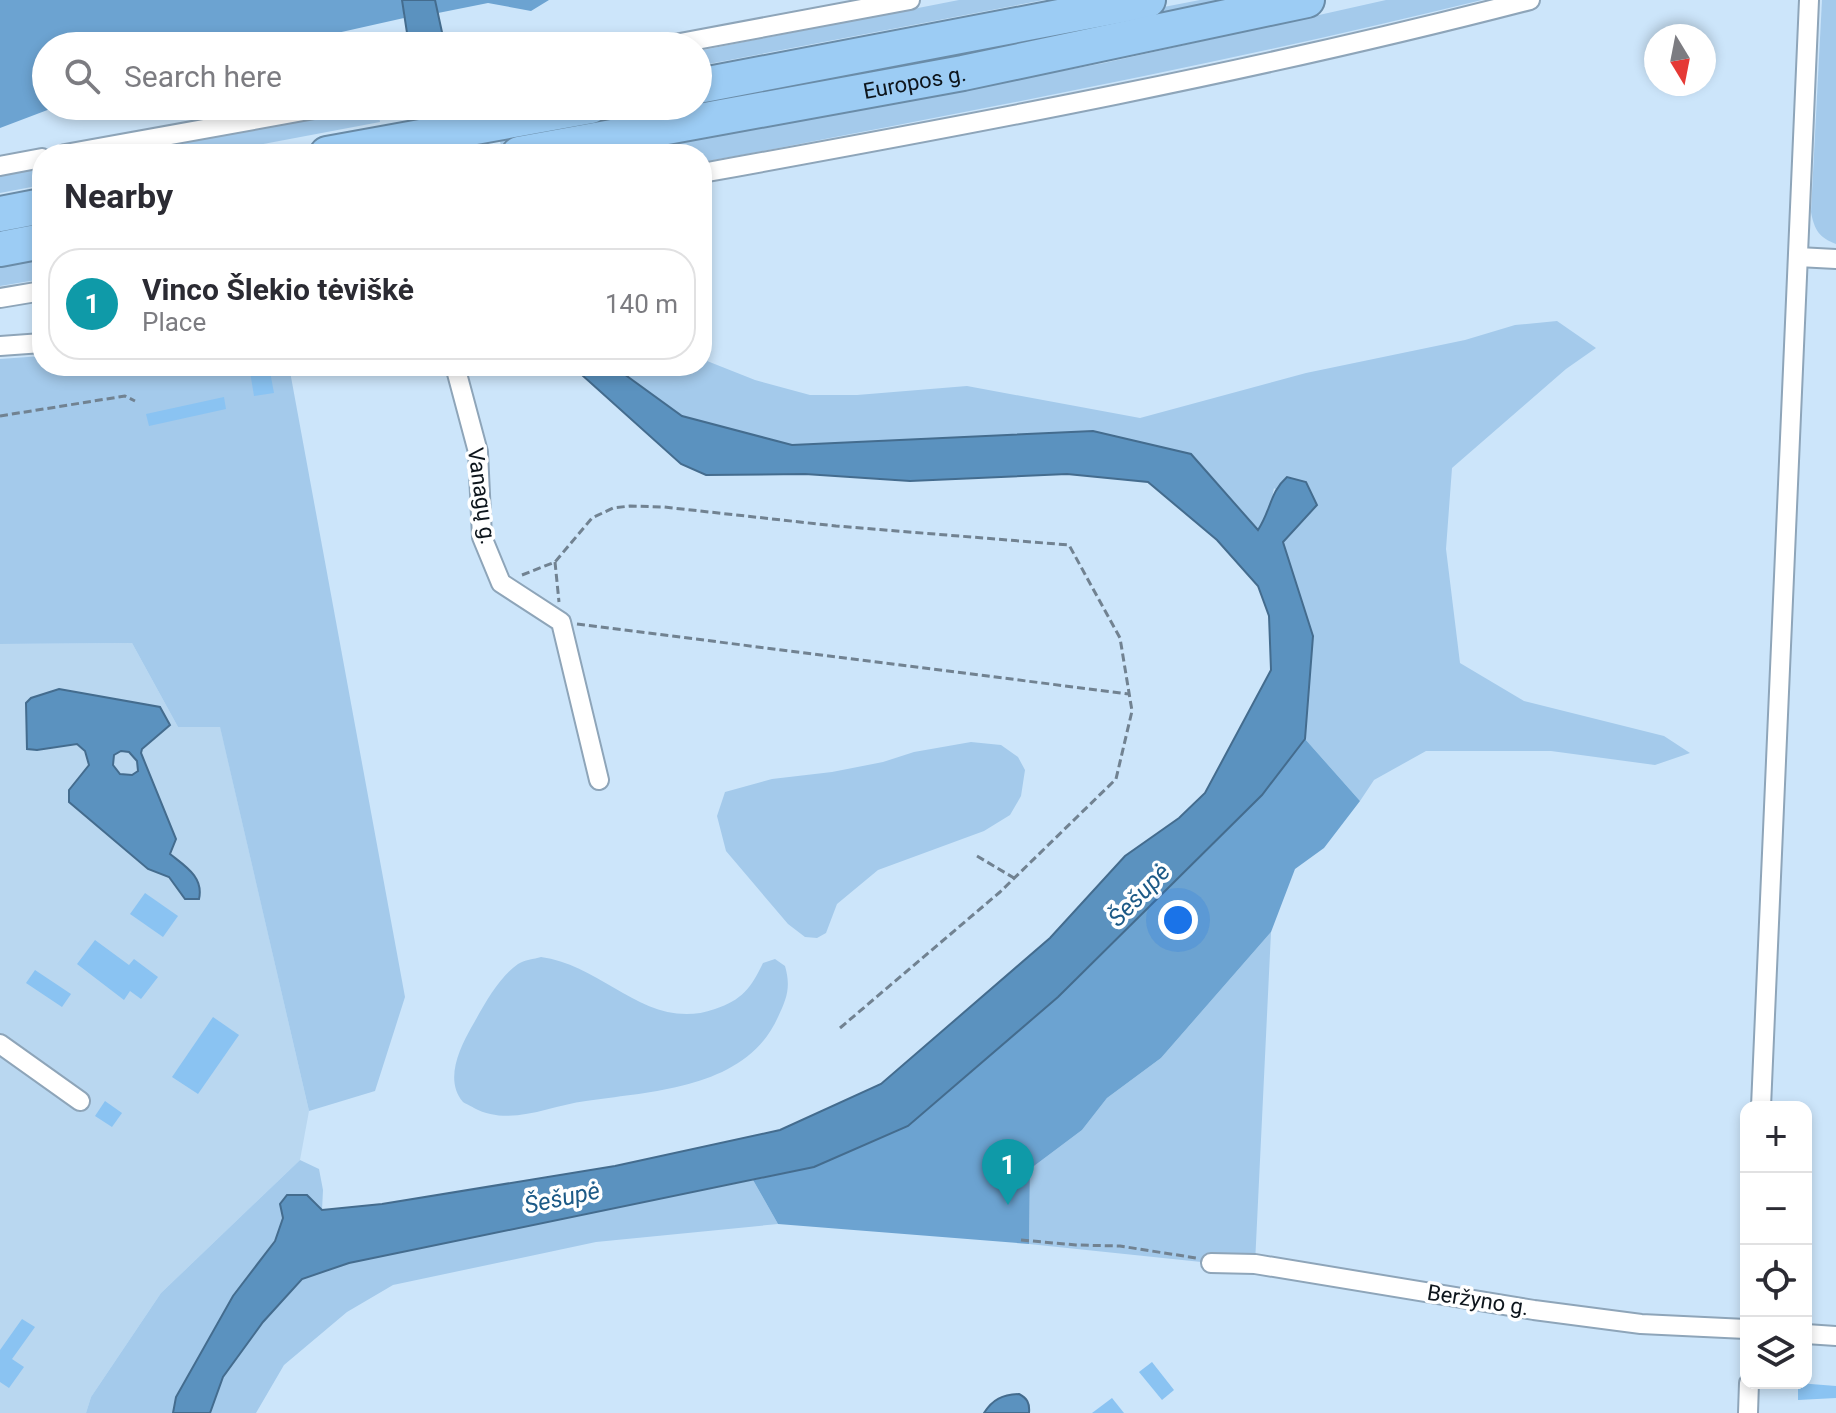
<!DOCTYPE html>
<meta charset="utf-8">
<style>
body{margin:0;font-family:Roboto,sans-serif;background:#f7f7f7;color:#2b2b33}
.controls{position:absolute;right:24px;bottom:24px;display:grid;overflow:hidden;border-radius:16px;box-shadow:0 4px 12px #0003}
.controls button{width:72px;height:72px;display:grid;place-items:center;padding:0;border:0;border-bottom:2px solid #e1e1e2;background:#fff;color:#2b2b33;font:40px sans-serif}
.compass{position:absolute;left:1644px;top:24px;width:72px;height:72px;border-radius:50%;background:#fff;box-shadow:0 4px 12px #0003;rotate:170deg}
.you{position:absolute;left:1178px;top:920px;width:28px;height:28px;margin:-20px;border:6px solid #fff;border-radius:50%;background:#1a73e8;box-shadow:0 0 0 12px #1a73e833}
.badge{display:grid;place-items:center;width:52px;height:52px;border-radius:50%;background:#d93025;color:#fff;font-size:26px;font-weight:700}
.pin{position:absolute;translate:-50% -66px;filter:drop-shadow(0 2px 4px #0008)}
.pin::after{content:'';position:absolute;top:42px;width:28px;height:24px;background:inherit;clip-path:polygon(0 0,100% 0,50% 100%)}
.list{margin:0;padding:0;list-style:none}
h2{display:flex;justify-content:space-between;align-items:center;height:104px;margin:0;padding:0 32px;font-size:34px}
h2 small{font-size:26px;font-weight:400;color:#7c7c81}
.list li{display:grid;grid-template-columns:52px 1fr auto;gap:24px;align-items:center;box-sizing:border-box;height:112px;margin:0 16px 16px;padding:0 16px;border:2px solid #e1e1e2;border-radius:32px}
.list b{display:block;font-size:30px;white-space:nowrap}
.list p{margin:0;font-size:26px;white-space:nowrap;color:#7c7c81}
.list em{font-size:26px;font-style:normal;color:#7c7c81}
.icon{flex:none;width:44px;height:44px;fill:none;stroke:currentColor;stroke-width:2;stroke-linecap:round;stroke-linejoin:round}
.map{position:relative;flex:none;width:1836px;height:1413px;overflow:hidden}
.search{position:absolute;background:#fff;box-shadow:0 4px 12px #0003;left:32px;top:32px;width:680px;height:88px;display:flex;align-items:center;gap:20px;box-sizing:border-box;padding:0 28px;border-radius:44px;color:#7c7c81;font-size:30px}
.panel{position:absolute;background:#fff;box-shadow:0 4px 12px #0003;left:32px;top:144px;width:680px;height:232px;border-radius:32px}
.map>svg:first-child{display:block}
.built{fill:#b9d7f0}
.green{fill:#a4caeb}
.forest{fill:#6ca3d1}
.water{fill:#5b92bf;stroke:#446c8e;stroke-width:2;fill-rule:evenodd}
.building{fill:#8ac3f2}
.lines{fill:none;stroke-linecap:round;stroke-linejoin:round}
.minor-casing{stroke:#8ea5b9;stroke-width:22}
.motorway-casing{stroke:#6a8ca8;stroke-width:38}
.path{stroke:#718291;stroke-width:3;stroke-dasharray:8 4;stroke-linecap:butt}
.minor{stroke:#fff;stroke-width:18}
.motorway{stroke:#9cccf4;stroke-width:34}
.labels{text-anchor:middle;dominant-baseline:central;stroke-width:7;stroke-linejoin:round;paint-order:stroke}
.street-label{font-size:22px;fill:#0d151c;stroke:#fff}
.water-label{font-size:24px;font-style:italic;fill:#1c5a87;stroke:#fff}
</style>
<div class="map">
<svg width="1836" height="1413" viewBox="0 0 1836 1413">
<rect width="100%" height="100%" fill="#cce5fa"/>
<!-- built -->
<path class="built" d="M132,643L178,727L220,726L309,1111L300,1160L161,1293L91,1397L86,1413H0V644Z"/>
<!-- green -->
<g class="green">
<path d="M959,0H1044L698,66V51Z"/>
<path d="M1200,0H1251L746,100L501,145L498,135L651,106H698V97Z"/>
<path d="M1386,0H1482C1239,60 993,107 747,154L702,162V154H617L1104,63Z"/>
<path d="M1822,0H1836V244C1819,238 1814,229 1811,212Z"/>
<path d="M377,107L380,122L211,154H117Z"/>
<path d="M42,168V185L0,193V175Z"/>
<path d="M42,259V279L0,286V266Z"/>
<path d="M1557,321L1596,348L1566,369L1452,468L1446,549L1460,663L1524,701L1664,736L1690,753L1655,765L1551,751H1426L1374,780L1360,801L1305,739L1313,636L1282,542L1305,519L1274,488L1269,512L1259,530L1093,431L792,445L682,416L613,366H702V359L755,380L810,395H857L967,386L1140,418L1306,373L1465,340L1515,325Z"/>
<path d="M42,356V366H289L405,997L375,1091L309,1111L220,727H178L132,643L0,644V359Z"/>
<path d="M971,742L1001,745L1018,757L1025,770L1021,796L1010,815L984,831L878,870L837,904L826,933L817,938L805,937L788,924L726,851L717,816L725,792L772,779L832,772L883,762L914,752Z"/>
<path d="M1271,932L1255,1264L1211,1263L1029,1244L1030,1169L1082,1130L1107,1098L1161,1058Z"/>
<path d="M541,957C604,965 648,1033 715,1009C742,1000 751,988 763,963L775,959L785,966C791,987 787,998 778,1017C746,1089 652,1091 586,1101C548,1106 510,1127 474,1108C473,1107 464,1103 463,1102C444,1080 460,1048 471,1028C483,1007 498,978 518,964C524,960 534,959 541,957Z"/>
<path d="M300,1160L319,1169L323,1190L322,1210L283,1218L276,1238L233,1296L176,1397L173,1413H86L91,1397L161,1293Z"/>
<path d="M753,1180L778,1224L596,1242L393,1285L347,1312L284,1365L256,1413H210L223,1377L263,1322L302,1279L349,1263Z"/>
</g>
<!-- forest -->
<g class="forest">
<path d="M0,0H402L404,18L279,46H46V106H58L0,128Z"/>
<path d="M435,0H549L531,11L488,3L438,13Z"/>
<path d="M1305,739L1360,801L1324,848L1295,869L1271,932L1161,1058L1107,1098L1082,1130L1030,1169L1029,1244L778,1224L753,1180L814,1167L1058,997L1261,795Z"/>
</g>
<!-- water -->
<g class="water">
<path d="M402,0H435L445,46H409Z"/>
<path d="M420,106H457L467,154H429Z"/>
<path d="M572,366H613L682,416L792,445L1093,431L1191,454L1258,530C1271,510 1270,492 1287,477L1306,482L1317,505L1283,542L1313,636L1305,739L1262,795L1058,997L908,1126L814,1167L349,1263L302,1279L263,1322L223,1377L210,1413H173L176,1397L233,1296L275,1241L283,1218L280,1204L287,1195H307L322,1210L382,1204L615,1166L780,1130L881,1084L1050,938L1125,856L1179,818L1205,793L1271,670L1269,616L1258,586L1217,540L1148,482L1067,474L910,481L805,474L706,475L681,464Z"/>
<path d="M59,689L160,707L170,725L142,749L141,753L176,839L170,854C185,866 204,877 199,899H185L169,877L148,869L69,802V790L89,765L85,751L77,744L37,750L27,749L26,703L31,698ZM121,751L129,752L137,761L138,771L132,775L120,774L113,765L114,755Z"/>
<path d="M1019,1394C1027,1398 1030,1403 1029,1413H984C993,1399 1002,1395 1019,1394Z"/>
</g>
<!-- building -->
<g class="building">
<path d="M249,366H269L274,393L254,396Z"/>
<path d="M224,397L226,409L149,426L146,414Z"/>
<path d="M145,893L178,916L163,937L130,914Z"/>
<path d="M95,940L129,965L134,959L158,977L141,999L130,991L124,1000L77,964Z"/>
<path d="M35,970L71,994L62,1007L26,983Z"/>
<path d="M213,1017L239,1035L198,1094L172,1077Z"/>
<path d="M105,1101L122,1113L112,1127L95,1116Z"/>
<path d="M22,1319L35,1327L12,1359L24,1367L9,1388L0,1382V1350Z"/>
<path d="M1152,1362L1174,1390L1162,1400L1139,1372Z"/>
<path d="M1798,1383L1836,1386V1398L1798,1400Z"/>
<path d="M1112,1398L1124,1413H1092Z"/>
</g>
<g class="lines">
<!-- minor casing -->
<g class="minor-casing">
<g id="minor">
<path d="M664,46L910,0"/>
<path d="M65,154L331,106"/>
<path d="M0,166L42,158"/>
<path d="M702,173C979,123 1257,71 1530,0"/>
<path d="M1798,257L1836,259"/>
<path d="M0,298L42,291"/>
<path d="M0,346L42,343"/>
<path d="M455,366L478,452L482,537L501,583L561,622L599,780"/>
<path d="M0,1044L80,1101"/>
<path d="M1761,1107L1809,0"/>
<path d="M1211,1263L1255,1264L1534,1310L1641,1324L1746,1329"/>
<path d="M1806,1334L1836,1336"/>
<path d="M1748,1413L1749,1383"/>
</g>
</g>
<!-- motorway casing -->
<g class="motorway-casing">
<g id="motorway">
<path d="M698,86L1148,0"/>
<path d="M327,154L591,106"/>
<path id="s1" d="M519,154L963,73L1307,0"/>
<path d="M0,214L42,206"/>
<path d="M0,249L42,241"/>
</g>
</g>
<!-- path -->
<g class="path">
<path d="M0,416L125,396L135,401"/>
<path d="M555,562L559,602"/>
<path d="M522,575L555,562L592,518L613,508L630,506L664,507L836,526L1069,545L1120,638L1132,711L1116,779L1000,892L840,1028"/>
<path d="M577,624L1129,694"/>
<path d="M977,856L1014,878"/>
<path d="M1021,1240L1076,1245L1120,1246L1196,1258"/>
</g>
<!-- minor -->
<use href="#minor" class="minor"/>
<!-- motorway -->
<use href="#motorway" class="motorway"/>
</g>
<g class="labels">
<!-- street labels -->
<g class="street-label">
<text stroke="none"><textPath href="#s1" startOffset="402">Europos g.</textPath></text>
<text transform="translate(482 496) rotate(82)">Vanagų g.</text>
<text transform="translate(1478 1300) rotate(9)">Beržyno g.</text>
</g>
<!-- water labels -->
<g class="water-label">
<text transform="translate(1139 895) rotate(-46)">Šešupė</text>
<text transform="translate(562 1198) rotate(-12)">Šešupė</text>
</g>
</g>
</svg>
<div class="controls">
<button>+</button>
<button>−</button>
<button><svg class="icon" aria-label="locate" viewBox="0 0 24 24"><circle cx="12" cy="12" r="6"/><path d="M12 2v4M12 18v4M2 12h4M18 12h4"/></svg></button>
<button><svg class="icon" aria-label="layers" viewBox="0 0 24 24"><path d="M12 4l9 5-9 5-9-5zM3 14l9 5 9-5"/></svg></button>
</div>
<svg class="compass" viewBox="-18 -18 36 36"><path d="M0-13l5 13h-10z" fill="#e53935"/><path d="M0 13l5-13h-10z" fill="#7c7c81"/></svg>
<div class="you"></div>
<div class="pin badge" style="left:1008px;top:1205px;background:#0f9aa8">1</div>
<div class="search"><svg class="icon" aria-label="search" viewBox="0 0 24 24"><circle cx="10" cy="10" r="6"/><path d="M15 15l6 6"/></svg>Search here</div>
<section class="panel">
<h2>Nearby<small></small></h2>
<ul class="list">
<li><span class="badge" style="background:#0f9aa8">1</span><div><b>Vinco Šlekio tėviškė</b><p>Place</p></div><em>140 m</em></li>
</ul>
</section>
</div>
